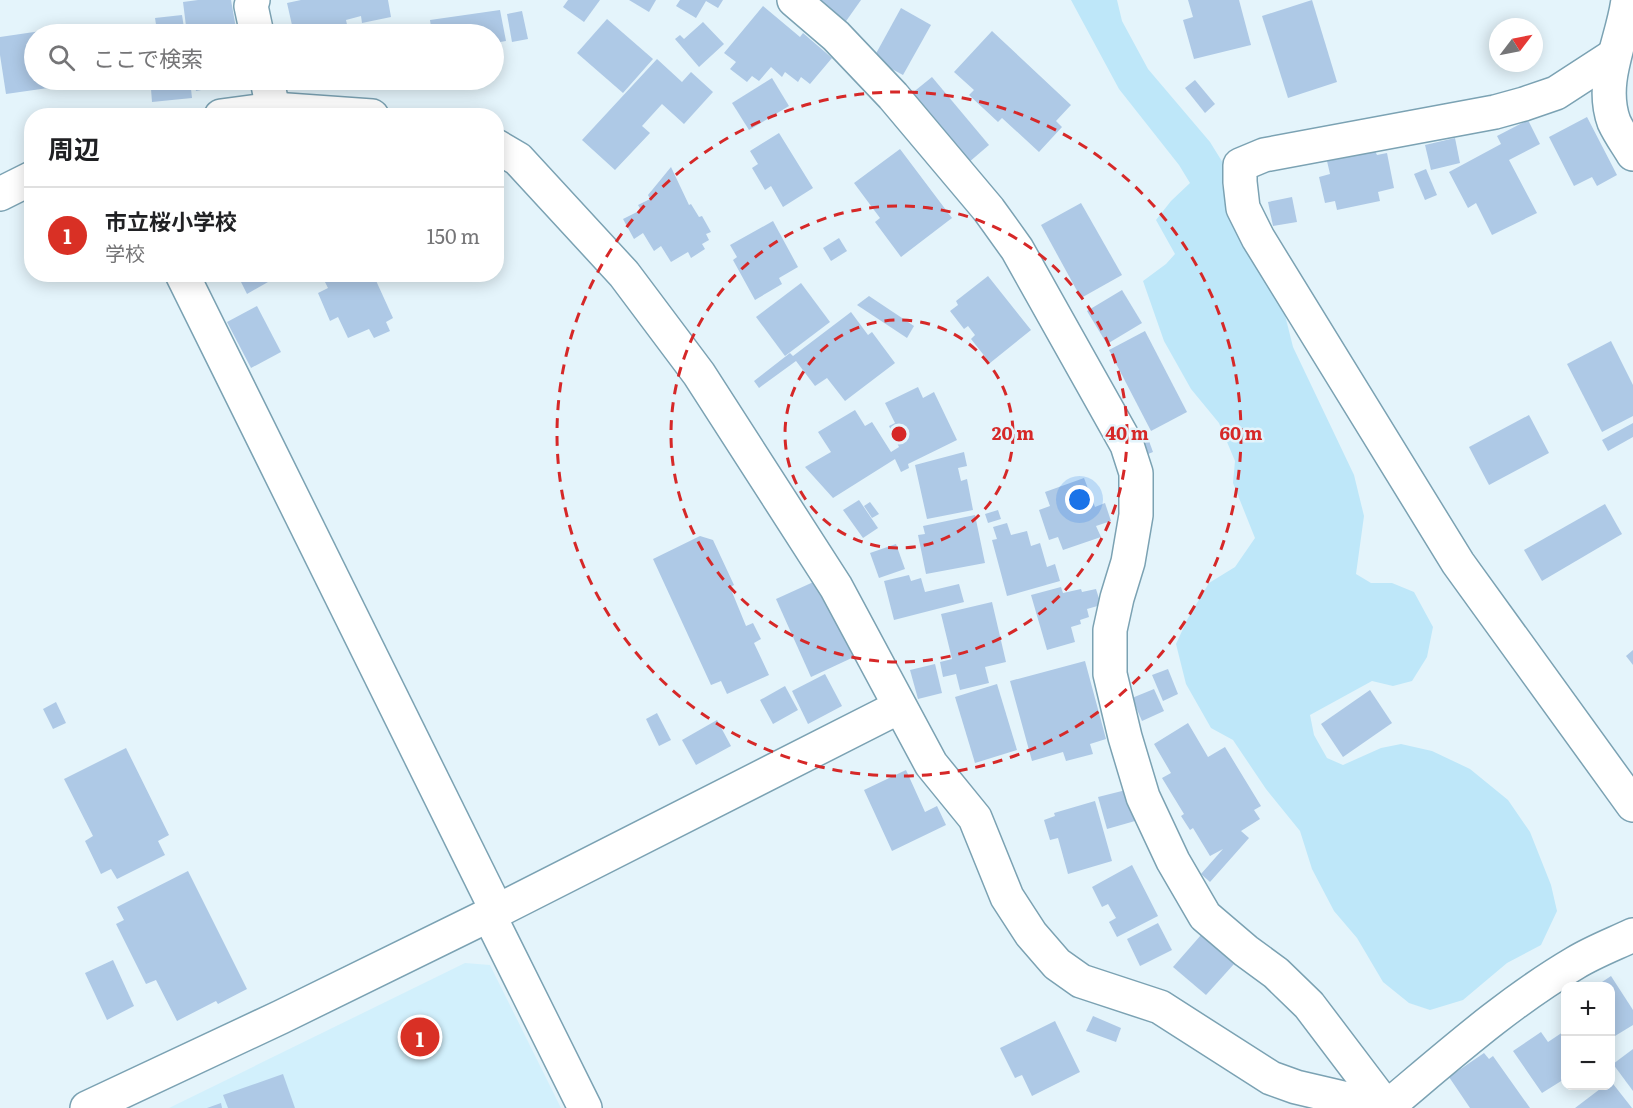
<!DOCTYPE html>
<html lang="ja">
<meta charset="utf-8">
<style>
body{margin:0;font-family:Literata,"Noto Sans JP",serif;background:#f6f6f6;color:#202124}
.controls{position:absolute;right:18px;bottom:18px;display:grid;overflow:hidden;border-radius:12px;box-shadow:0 3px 15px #0003}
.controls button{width:54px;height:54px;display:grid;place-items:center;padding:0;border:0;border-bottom:2px solid #e0e0e0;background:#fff;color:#202124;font:30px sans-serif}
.compass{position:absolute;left:1489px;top:18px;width:54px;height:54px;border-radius:50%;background:#fff;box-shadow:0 3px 15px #0003;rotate:58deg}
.you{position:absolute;left:1080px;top:500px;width:21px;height:21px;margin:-15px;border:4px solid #fff;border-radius:50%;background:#1a73e8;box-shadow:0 0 0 9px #1a73e833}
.badge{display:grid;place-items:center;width:39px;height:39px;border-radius:50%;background:#d93025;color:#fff;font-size:20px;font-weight:700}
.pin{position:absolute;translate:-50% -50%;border:3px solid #fff;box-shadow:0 2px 6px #0006}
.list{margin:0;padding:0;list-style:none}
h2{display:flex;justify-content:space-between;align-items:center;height:78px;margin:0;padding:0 24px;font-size:26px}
h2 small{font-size:20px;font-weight:400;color:#757577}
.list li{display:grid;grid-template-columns:39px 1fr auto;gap:18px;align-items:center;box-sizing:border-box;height:96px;padding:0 24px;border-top:2px solid #e0e0e0}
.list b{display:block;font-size:22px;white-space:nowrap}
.list p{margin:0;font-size:20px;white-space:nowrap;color:#757577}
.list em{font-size:20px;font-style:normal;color:#757577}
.icon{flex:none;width:33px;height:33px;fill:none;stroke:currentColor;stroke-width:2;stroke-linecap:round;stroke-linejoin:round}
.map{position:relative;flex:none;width:1633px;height:1108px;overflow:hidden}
.search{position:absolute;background:#fff;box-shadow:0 3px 15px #0003;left:24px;top:24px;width:480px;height:66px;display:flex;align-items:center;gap:15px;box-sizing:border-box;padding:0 21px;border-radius:33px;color:#757577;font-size:22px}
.panel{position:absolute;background:#fff;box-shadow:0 3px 15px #0003;left:24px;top:108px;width:480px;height:174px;border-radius:24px}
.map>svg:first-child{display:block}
.built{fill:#d2f0fc}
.green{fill:#bee7f9}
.building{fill:#aec9e6}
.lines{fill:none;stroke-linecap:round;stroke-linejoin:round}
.minor-casing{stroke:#7ba2b3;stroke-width:36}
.tertiary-casing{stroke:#7ba2b3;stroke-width:36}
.minor{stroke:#fff;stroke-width:33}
.tertiary{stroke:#fff;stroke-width:33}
.ring{fill:none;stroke:#d62828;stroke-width:3;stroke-dasharray:10 8}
.centre{fill:#d62828;stroke:#e4f4fb;stroke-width:3}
.ring-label{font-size:18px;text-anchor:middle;font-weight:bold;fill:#d62828;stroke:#e4f4fb;stroke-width:5;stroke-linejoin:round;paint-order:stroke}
</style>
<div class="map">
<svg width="1633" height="1108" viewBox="0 0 1633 1108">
<rect width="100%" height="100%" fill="#e4f4fb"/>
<!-- built -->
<path class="built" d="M465,963L490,965L561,1108H169Z"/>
<!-- green -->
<path class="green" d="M1071,0H1117L1122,21L1148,69L1210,142L1223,163L1222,185L1229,211L1285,315L1293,347L1354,475L1364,516L1356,574L1371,583H1392L1414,592L1433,627L1427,657L1412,681L1393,686L1372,681L1310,715L1314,735L1327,758L1343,765L1381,748L1401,744L1432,751L1470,769L1508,800L1530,832L1551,885L1557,911L1541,945L1507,963L1463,1000L1430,1010L1409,1003L1383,982L1357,938L1334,911L1312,869L1300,831L1266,789L1233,740L1211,728L1186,684L1176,644L1188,618L1209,583L1235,567L1255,538L1233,483L1235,461L1219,423L1191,389L1164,341L1143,281L1166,264L1175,254L1156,220L1171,201L1190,183L1179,165L1119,89Z"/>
<!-- building -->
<g class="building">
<path d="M198,0H231L237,34H187L183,2Z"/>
<path d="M301,0H388L391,17L362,23L361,16L346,20L348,29L322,34H294L287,3Z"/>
<path d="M568,0H600L584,22L563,7Z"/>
<path d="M629,0H656L649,12Z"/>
<path d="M680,0H723L718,8L706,1L696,18L676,6Z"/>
<path d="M819,0H861L844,24Z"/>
<path d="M1188,0H1239L1251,45L1194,59L1183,20L1193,17Z"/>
<path d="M1312,0L1337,82L1288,98L1262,16Z"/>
<path d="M763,6L800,37L803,33L832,58L810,84L801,77L798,82L785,72L782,77L771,67L759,81L752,76L747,82L730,69L736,62L724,53Z"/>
<path d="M901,8L931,25L903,75L873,59Z"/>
<path d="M500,10L506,41L494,43V34H432L430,20Z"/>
<path d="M522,11L528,39L512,42L507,14Z"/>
<path d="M182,15L185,34H139L157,31L155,18Z"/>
<path d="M607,19L653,59L623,93L577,53Z"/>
<path d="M703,22L724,44L699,67L675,39L680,35L684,39Z"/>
<path d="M82,25L83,34H34V80H89L90,82L6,94L0,55V37Z"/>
<path d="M992,31L1071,105L1056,121L1062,127L1039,152L1002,118L998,122L969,95L974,90L954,72Z"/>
<path d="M657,59L682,82L691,72L713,92L684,124L662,104L642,126L650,133L615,170L582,140Z"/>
<path d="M932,77L989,145L968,163L911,94Z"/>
<path d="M772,78L789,106L749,130L732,103Z"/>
<path d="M140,80H190L192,98L152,102L151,89H142Z"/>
<path d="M194,80H222V86L196,91Z"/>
<path d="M1195,80L1215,104L1205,113L1185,88Z"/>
<path d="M1587,117L1617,175L1597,186L1592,177L1574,186L1549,137Z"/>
<path d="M1528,120L1540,144L1509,160L1537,213L1492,235L1476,203L1468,208L1449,172L1501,144L1497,136Z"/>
<path d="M779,133L813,188L783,207L771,186L765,190L752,168L758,164L750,151Z"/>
<path d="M1455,138L1460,163L1431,170L1425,145Z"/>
<path d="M900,149L952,218L901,257L875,222L880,218L854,183Z"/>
<path d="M1375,151L1377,155L1387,153L1394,188L1378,192L1380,201L1337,210L1335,201L1325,203L1319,177L1330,174L1327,161Z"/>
<path d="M671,167L689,205L691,204L699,217L702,216L711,232L706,234L709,240L702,244L705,249L691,258L688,252L671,262L661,246L654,251L643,233L634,239L623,219L641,210L638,205L650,199L648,195Z"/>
<path d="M1426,169L1437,195L1425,200L1414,174Z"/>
<path d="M1292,197L1297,222L1273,226L1268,202Z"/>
<path d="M1081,203L1122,275L1081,298L1041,225Z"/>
<path d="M773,221L798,267L779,278L782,284L755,300L733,260L737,257L730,245Z"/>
<path d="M839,238L847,251L831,261L823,248Z"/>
<path d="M206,274H222L210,281Z"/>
<path d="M237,274H282L247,294Z"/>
<path d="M321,274H373L393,318L386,322L390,331L374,338L369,329L348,338L338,317L330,321L318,293L328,288Z"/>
<path d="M988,276L1031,330L990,363L971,339L975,335L968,326L964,329L950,311L958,305L956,301Z"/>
<path d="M801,283L830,322L785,356L756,317Z"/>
<path d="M1122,290L1142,323L1107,344L1087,311Z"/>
<path d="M869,296L914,326L907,338L857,305Z"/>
<path d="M257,306L281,352L251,368L227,322Z"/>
<path d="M851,312L868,335L872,332L895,363L845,401L827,378L815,386L796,361L759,388L754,381L790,353L793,356Z"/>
<path d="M1145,331L1187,412L1151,431L1109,350Z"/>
<path d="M1611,341L1633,385V416L1602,432L1567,364Z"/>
<path d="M918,387L923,398L934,392L957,440L908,464L909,468L901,472L895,459L833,498L805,467L831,452L818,432L855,410L865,426L872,422L891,452L899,447L889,426L895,423L885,403Z"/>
<path d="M1529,415L1549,453L1489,485L1469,447Z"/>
<path d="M1633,423V437L1608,451L1602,440Z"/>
<path d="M1149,441L1153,452L1143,456L1139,445Z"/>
<path d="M964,452L967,466L958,468L961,481L967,479L973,510L927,519L915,465Z"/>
<path d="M1084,478L1095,507L1105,503L1111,521L1096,526L1101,537L1063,550L1058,537L1049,540L1039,510L1050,506L1045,492Z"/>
<path d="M859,500L878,528L863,538L843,510Z"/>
<path d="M870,502L879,514L872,518L864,506Z"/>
<path d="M1605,504L1622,534L1542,581L1524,550Z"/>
<path d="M998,510L1001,519L988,523L985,514Z"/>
<path d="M975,515L985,563L926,574L918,535L925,534L923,526Z"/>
<path d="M1007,523L1011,535L1027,531L1031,546L1040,543L1047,567L1055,564L1060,581L1007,596L992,540L997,539L993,527Z"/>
<path d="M700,536L713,540L734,585L730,587L746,626L753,623L761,639L754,643L769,675L727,694L721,681L711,685L653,559Z"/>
<path d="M896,544L905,569L879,578L870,553Z"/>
<path d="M909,575L911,581L921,578L925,592L959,584L964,602L894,620L884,581Z"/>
<path d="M820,579L856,656L811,677L776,599Z"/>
<path d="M1061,587L1063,593L1081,589L1082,592L1096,589L1101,605L1087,609L1089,617L1080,620L1081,624L1071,627L1075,642L1047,650L1031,595Z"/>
<path d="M992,602L1006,662L985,667L989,683L960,690L956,674L943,677L940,662L952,659L941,614Z"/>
<path d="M1633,650V665L1626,656Z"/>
<path d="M1085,661L1106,739L1090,744L1093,754L1066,761L1063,752L1032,761L1010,681Z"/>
<path d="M935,664L942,693L918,699L910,670Z"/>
<path d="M1168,669L1178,694L1163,701L1152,675Z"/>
<path d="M825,674L842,706L808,724L792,691Z"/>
<path d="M997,684L1017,750L975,763L955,697Z"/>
<path d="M785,686L798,710L773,724L760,700Z"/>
<path d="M1154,689L1164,711L1142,721L1132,698Z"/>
<path d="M1370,690L1392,723L1343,757L1321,724Z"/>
<path d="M56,702L66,723L53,729L43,709Z"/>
<path d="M657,713L671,740L659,746L646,719Z"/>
<path d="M717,720L731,746L696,765L682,740Z"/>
<path d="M1188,723L1208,757L1225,747L1261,806L1254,810L1260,819L1241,831L1249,838L1210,882L1201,874L1223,849L1210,856L1193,828L1190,830L1181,816L1184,814L1162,778L1171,773L1154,744Z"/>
<path d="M126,748L169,835L158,841L165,855L117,879L111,869L101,874L85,841L93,836L64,779Z"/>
<path d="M906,770L925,812L937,806L946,825L892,851L864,790Z"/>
<path d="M1126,790L1135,821L1107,829L1098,797Z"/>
<path d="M1095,801L1112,861L1068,874L1058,838L1050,840L1044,820L1055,816L1054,813Z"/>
<path d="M1132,865L1158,916L1117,937L1109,922L1116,918L1108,904L1102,907L1092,887Z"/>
<path d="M188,871L247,989L218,1004L216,1001L177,1021L156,980L146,984L116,924L124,920L117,907Z"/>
<path d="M1158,923L1172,950L1140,966L1127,939Z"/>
<path d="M1201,935L1234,964L1206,995L1173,967Z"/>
<path d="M113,960L134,1006L107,1020L85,973Z"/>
<path d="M1611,976L1633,1010V1025L1610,1039V986H1596Z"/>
<path d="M1093,1016L1121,1028L1116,1042L1086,1031Z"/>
<path d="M1055,1021L1080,1072L1032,1096L1022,1075L1015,1078L1000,1048Z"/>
<path d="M1541,1032L1548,1042L1563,1032L1566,1037V1078L1542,1093L1513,1051Z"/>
<path d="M1633,1049V1091L1613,1064Z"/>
<path d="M1484,1053L1489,1059L1493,1056L1530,1108H1470L1449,1077Z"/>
<path d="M283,1074L295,1108H228L223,1095Z"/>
<path d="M1610,1080L1632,1108H1575L1604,1086H1610Z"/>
<path d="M221,1103L222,1108H207Z"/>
</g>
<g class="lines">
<!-- minor casing -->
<g class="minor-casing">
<g id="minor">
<path d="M253,0L251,6L257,34"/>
<path d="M794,0L836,36L893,96L989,210L1017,249L1127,445L1136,473V515L1128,562L1117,598L1110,630V674L1125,737L1143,797L1173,861L1205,916L1246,951L1276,973L1309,1005L1387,1108"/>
<path d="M1628,0C1623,40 1599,81 1614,122C1619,133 1627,144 1633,154"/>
<path d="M1613,56L1556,93L1524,104L1495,112L1264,155L1240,165V182L1243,208L1258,238L1458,563L1633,805"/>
<path d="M267,80L273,109"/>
<path d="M221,116L273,109L372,116"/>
<path d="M496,146L518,159L624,274L699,374L836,587L931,764L975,818L1007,897L1031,934L1057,964L1081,981L1160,1007L1271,1078L1296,1087L1386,1108C1447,1057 1507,1003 1575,963C1593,952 1614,944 1633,935"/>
<path d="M0,194L32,178"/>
<path d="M182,274L497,911"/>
<path d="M489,915L585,1108"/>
</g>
</g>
<!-- tertiary casing -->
<g class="tertiary-casing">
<path id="tertiary" d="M87,1108L281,1017L497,911L899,707"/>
</g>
<!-- minor -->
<use href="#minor" class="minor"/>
<!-- tertiary -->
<use href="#tertiary" class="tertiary"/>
</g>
<!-- distance rings -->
<g class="ring">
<circle cx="899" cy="434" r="114"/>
<circle cx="899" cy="434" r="228"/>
<circle cx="899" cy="434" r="342"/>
</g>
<circle cx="899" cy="434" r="9" class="centre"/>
<g class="ring-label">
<text x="1013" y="440">20 m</text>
<text x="1127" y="440">40 m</text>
<text x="1241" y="440">60 m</text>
</g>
</svg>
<div class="controls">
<button>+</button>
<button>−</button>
</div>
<svg class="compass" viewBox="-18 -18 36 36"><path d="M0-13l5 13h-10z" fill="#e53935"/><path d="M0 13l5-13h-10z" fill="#757577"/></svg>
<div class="you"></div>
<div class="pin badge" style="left:420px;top:1037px">1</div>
<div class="search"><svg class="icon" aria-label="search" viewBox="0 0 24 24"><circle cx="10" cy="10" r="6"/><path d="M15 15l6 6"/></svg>ここで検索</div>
<section class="panel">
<h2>周辺<small></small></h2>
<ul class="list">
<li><span class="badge">1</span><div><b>市立桜小学校</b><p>学校</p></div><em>150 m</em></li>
</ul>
</section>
</div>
